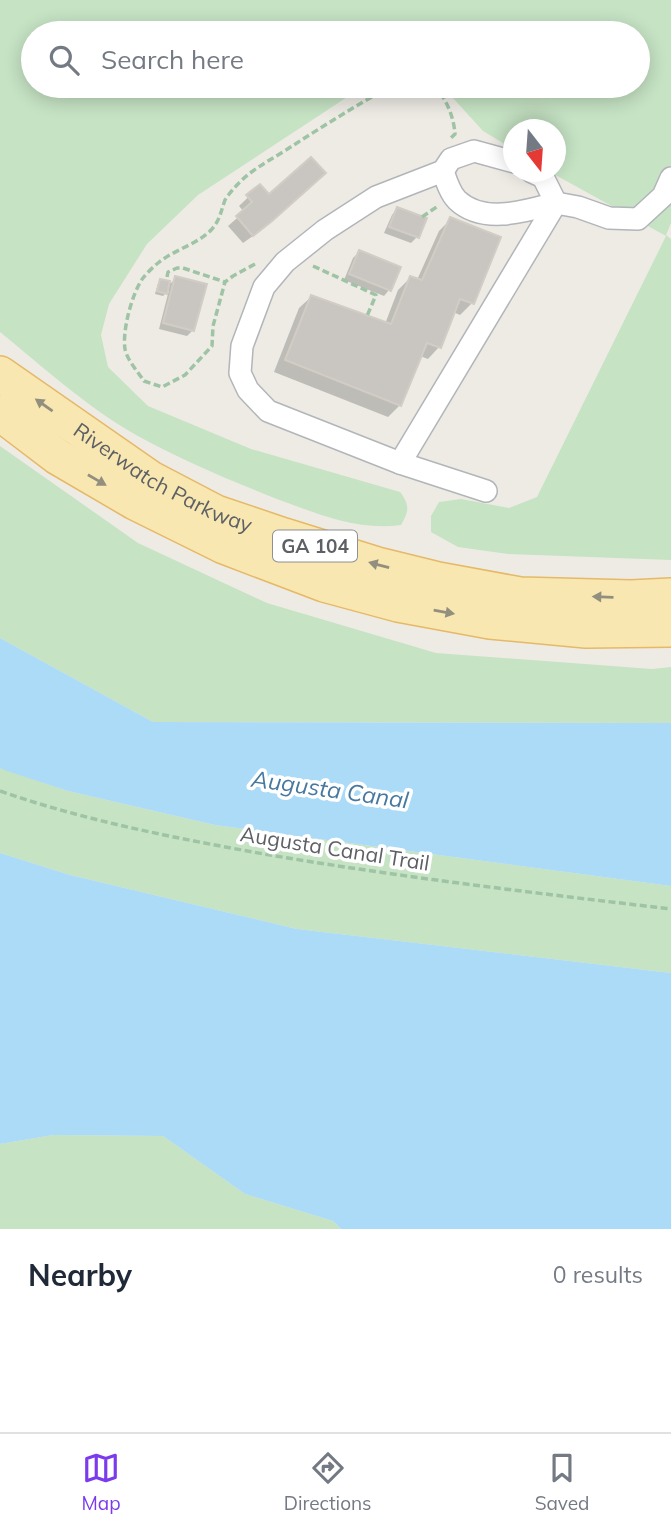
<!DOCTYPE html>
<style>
body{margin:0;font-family:Mulish,sans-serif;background:#f2f2f3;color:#1f2937}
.compass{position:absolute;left:503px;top:119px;width:63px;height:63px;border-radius:50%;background:#fff;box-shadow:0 4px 18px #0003;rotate:163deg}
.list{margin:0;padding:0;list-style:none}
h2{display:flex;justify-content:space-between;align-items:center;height:91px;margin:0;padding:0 28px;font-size:30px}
h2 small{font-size:23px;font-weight:400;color:#747a83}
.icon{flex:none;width:38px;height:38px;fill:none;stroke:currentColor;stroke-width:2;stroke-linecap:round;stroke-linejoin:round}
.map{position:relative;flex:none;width:671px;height:1229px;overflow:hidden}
.search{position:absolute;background:#fff;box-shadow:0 4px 18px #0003;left:21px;right:21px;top:21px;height:77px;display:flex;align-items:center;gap:18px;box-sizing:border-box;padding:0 24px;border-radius:38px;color:#747a83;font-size:26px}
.sheet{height:203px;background:#fff}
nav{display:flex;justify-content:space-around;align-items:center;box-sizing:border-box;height:98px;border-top:2px solid #e0e1e3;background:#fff;font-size:19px;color:#747a83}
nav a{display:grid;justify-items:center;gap:4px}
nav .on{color:#7c3aed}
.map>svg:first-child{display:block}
.green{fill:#c6e3c4}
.water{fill:#abdbf7}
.shadow{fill:#0003}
.building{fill:#c9c6c2;stroke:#d2cdc4;stroke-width:2}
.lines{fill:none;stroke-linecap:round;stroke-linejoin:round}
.street-casing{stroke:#b2b5b9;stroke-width:24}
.primary-casing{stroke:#e5b967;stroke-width:38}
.path{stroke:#9ec4a5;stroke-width:3.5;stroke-dasharray:7 3.5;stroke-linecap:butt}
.street{stroke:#fff;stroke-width:21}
.primary{stroke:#f8e7b0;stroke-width:35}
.oneway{fill:#938f7f}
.labels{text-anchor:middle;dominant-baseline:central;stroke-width:7;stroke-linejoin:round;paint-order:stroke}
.shield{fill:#fff;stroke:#8e9092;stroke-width:2}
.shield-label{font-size:19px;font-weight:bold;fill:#5d6064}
.street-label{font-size:21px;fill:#5d6064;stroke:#fff}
.water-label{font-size:23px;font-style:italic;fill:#4778a0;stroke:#fff}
</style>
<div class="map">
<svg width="671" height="1229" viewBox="0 0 671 1229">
<rect width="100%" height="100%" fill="#eeebe5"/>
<!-- green -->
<g class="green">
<path d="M0,0H671V223L666,235L671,239V560L508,554L458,547L431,532V516L439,502L461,499L509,508L537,497L666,236L550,172H556V130H514L513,149L483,131L442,86H638V33H33V86H364L198,195L147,244L109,304L101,335L108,367L148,406L251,449L400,492C410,505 409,511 401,525C357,531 318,514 277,499C229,480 181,460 136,435C87,407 44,368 0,332Z"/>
<path d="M0,446L138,543L267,603L436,653L652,669L671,667V723L153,722L0,638Z"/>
<path d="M0,768L68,791L215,825L671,886V973L297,929L70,875L0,853Z"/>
<path d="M53,1135L163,1136L245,1194L333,1221L341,1229H0V1144Z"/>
</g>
<!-- water -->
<g class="water">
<path d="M0,638L153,722L671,723V886L215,825L68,791L4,770L0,768Z"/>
<path d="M0,853L70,875L297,929L671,973V1229H341L333,1221L245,1194L163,1136L53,1135L0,1144Z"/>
</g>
<!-- shadow -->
<g class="shadow">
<path d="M314,182L260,231L243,243L228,226L244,212L239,206L260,186L269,197Z"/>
<path d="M397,209L425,219L417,237L411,243L384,233L392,215Z"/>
<path d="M451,219L472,303L460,315L453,312L439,347L428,359L420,356L400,405L388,417L274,372L299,308L311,297L385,324L398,290L410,278L417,280L439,231Z"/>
<path d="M359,252L389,290L384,296L344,280L353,258Z"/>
<path d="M176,278L193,330L187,336L159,329L169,290L163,296L155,294L158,283L161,281L171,283Z"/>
</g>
<!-- building -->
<g class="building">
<path d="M311,157L326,173L271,222L253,236L236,216L252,202L246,195L260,184L269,194Z"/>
<path d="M397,207L427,218L419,238L389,227Z"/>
<path d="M450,217L501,237L474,304L460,299L441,348L427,343L401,406L285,360L311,295L391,324L410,276L422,280Z"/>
<path d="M359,250L401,267L391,291L349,274Z"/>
<path d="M175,276L207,284L194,331L163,323Z"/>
<path d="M160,279L170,281L167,294L157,291Z"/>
</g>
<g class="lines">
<!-- street casing -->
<g class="street-casing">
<g id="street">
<path d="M443,171C446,180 450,193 457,200C483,225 526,211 556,203"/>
<path d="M532,172L543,177L556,203"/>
<path d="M556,203L578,207L609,218L638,219L663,196L671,178"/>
<path d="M400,463L556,203"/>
<path d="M486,491L400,463L268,411L248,390L240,373L242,346L264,287L285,262L325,230L376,197L443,171L451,159L474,151L514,162"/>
</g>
</g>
<!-- primary casing -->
<g class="primary-casing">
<g id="primary">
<path id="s1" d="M0,374L151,479L216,513L284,536L377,565L438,580L520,595L631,598L671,596"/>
<path d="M0,413L58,457L135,502L224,546L324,584L398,604L490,621L586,630L671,629"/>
</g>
</g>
<!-- path -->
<g class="path">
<path d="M433,86C446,96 454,118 455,134L451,138"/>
<path d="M422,217L438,206"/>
<path d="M255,264L233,276L225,282L213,326L212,346L185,375L162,387L144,381C138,372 127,360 125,349C122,331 132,293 143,278C147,273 153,267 158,263C175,249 197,245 212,229C220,220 221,211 225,200C228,195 234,188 238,184C252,169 269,161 286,150C320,128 355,106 391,86"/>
<path d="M313,266L376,295L367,316"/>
<path d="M167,277L168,272L177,268H183L225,282"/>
<path d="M0,791C86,821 175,838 264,854C399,877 535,893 671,909"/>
</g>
<!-- street -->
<use href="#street" class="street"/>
<!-- primary -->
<use href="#primary" class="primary"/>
</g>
<!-- one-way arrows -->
<defs><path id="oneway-solid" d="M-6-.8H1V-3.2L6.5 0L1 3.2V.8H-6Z" transform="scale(1.75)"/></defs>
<g class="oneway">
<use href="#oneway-solid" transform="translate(44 405) rotate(-145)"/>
<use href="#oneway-solid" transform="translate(97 480) rotate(30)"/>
<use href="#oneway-solid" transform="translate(379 565) rotate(-165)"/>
<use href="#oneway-solid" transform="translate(603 597) rotate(-178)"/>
<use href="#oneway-solid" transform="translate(444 612) rotate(10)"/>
</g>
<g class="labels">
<!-- shield labels -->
<rect class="shield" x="273" y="530.5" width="84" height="31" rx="5"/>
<g class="shield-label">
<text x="315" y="546">GA 104</text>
</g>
<!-- street labels -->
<g class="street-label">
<text stroke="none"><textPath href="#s1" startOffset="194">Riverwatch Parkway</textPath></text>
<text transform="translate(335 848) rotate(9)">Augusta Canal Trail</text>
</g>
<!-- water labels -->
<g class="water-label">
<text transform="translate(330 789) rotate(8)">Augusta Canal</text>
</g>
</g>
</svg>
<svg class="compass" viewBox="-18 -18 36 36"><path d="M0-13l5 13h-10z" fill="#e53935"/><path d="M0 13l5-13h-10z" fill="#747a83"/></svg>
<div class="search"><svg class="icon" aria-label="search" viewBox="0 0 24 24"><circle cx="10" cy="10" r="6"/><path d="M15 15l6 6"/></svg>Search here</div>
</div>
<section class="sheet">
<h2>Nearby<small>0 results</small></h2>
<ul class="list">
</ul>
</section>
<nav>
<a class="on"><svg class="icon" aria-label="map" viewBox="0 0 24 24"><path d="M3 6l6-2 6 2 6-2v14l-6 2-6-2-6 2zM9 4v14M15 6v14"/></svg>Map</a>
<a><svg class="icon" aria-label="directions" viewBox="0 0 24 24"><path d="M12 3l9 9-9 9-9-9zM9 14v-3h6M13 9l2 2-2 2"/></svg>Directions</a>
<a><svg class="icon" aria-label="saved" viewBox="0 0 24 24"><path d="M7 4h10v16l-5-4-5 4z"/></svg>Saved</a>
</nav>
